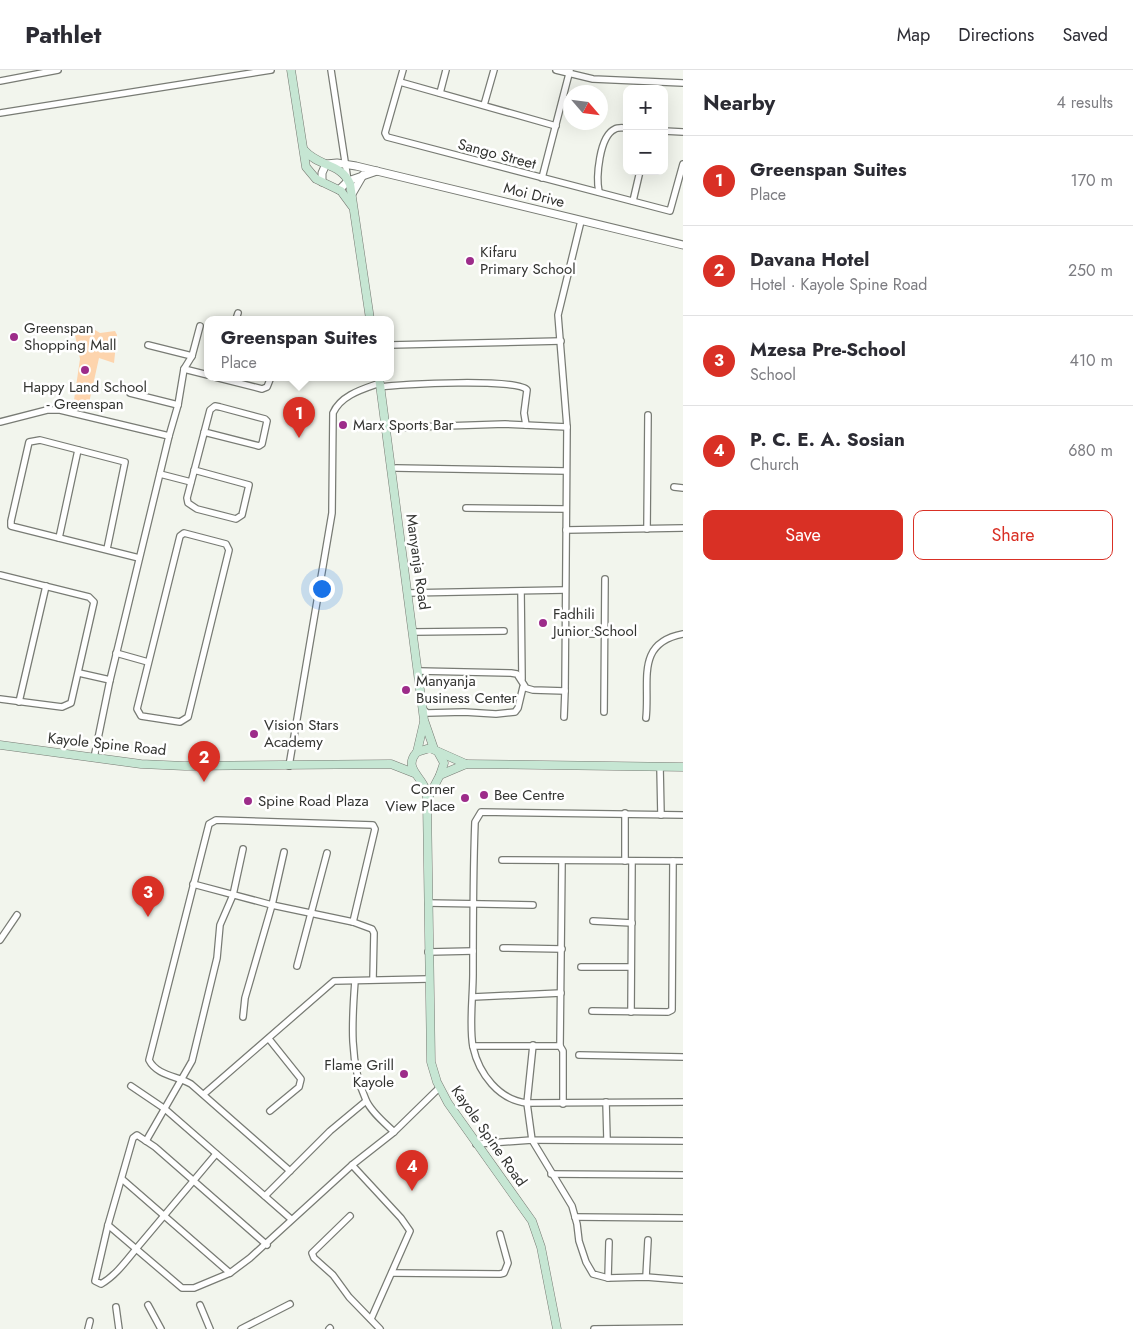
<!DOCTYPE html>
<meta charset="utf-8">
<style>
body{margin:0;font-family:Jost,sans-serif;background:#f2f2f3;color:#2b2b33}
.controls{position:absolute;right:15px;top:15px;display:grid;overflow:hidden;border-radius:10px;box-shadow:0 5px 20px #0002}
.controls button{width:45px;height:45px;display:grid;place-items:center;padding:0;border:0;border-bottom:1px solid #e1e1e2;background:#fff;color:#2b2b33;font:25px sans-serif}
.compass{position:absolute;left:563px;top:15px;width:45px;height:45px;border-radius:50%;background:#fff;box-shadow:0 5px 20px #0002;rotate:118deg}
.you{position:absolute;left:321px;top:518px;width:18px;height:18px;margin:-12px;border:4px solid #fff;border-radius:50%;background:#1a73e8;box-shadow:0 0 0 8px #1a73e833}
.badge{display:grid;place-items:center;width:32px;height:32px;border-radius:50%;background:#d93025;color:#fff;font-size:16px;font-weight:700}
.pin{position:absolute;translate:-50% -41px;filter:drop-shadow(0 1px 2px #0008)}
.pin::after{content:'';position:absolute;top:26px;width:18px;height:15px;background:inherit;clip-path:polygon(0 0,100% 0,50% 100%)}
.popup{position:absolute;left:204px;top:246px;width:190px;height:65px;box-sizing:border-box;display:grid;place-content:center;border-radius:10px;background:#fff;filter:drop-shadow(0 1px 4px #0005);font-size:16px;white-space:nowrap;color:#7c7c81}
.popup b{font-size:19px;color:#2b2b33}
.popup::after{content:'';position:absolute;left:50%;top:100%;margin-left:-10px;border:10px solid transparent;border-top-color:#fff}
.list{margin:0;padding:0;list-style:none}
h2{display:flex;justify-content:space-between;align-items:center;height:65px;margin:0;padding:0 20px;font-size:21px}
h2 small{font-size:16px;font-weight:400;color:#7c7c81}
.list li{display:grid;grid-template-columns:32px 1fr auto;gap:15px;align-items:center;box-sizing:border-box;height:90px;padding:0 20px;border-top:1px solid #e1e1e2}
.list b{display:block;font-size:19px;white-space:nowrap}
.list p{margin:0;font-size:16px;white-space:nowrap;color:#7c7c81}
.list em{font-size:16px;font-style:normal;color:#7c7c81}
.actions{display:flex;gap:10px;padding:15px 20px}
.actions a{flex:1;padding:11px 0;border:1px solid #d93025;border-radius:10px;text-align:center;font-size:18px;color:#d93025}
.actions .main{background:#d93025;color:#fff}
.map{position:relative;flex:none;width:683px;height:1259px;overflow:hidden}
header{display:flex;align-items:center;gap:30px;box-sizing:border-box;height:70px;padding:0 25px;background:#fff;border-bottom:1px solid #e1e1e2}
header strong{font-size:24px}
nav{display:flex;gap:28px;margin-inline-start:auto;font-size:18px}
main{display:flex}
aside{flex:1;background:#fff}
.map>svg:first-child{display:block}
.green{fill:#fdd4ad}
.lines{fill:none;stroke-linecap:round;stroke-linejoin:round}
.minor-casing{stroke:#787b74;stroke-width:8}
.tertiary-casing{stroke:#787b74;stroke-width:9}
.secondary-casing{stroke:#787b74;stroke-width:9}
.minor{stroke:#fff;stroke-width:5.5}
.tertiary{stroke:#fff;stroke-width:7}
.secondary{stroke:#c6e6d3;stroke-width:8}
.poi-dot{fill:#9d2c8a;stroke:#fff;stroke-width:2}
.labels{text-anchor:middle;dominant-baseline:central;stroke-width:5;stroke-linejoin:round;paint-order:stroke}
.street-label{font-size:15px;fill:#333431;stroke:#fff}
.poi-label{font-size:15px;fill:#333431;stroke:#fff;text-anchor:start}
</style>
<header>
<strong>Pathlet</strong>
<nav><a>Map</a><a>Directions</a><a>Saved</a></nav>
</header>
<main>
<div class="map">
<svg width="683" height="1259" viewBox="0 0 683 1259">
<rect width="100%" height="100%" fill="#f2f5ed"/>
<!-- green -->
<path class="green" d="M95,260L100,263L115,261L117,265L114,293L99,288L89,333L74,330L80,289L75,265Z"/>
<g class="lines">
<!-- minor casing -->
<g class="minor-casing">
<g id="minor">
<path d="M331,0L348,111"/>
<path d="M403,0L385,63L387,67L670,141L683,94"/>
<path d="M556,0L593,9L683,13"/>
<path d="M0,11L58,0"/>
<path d="M400,12L556,56"/>
<path d="M440,23L446,0"/>
<path d="M484,35L494,0"/>
<path d="M0,43L271,0"/>
<path d="M664,61L683,62"/>
<path d="M542,108L570,0"/>
<path d="M599,122C596,108 599,66 615,59C618,57 623,58 627,58"/>
<path d="M633,131L640,101"/>
<path d="M236,249L238,243"/>
<path d="M148,275L192,286"/>
<path d="M390,275L561,271"/>
<path d="M184,299L208,305"/>
<path d="M215,307L262,319L267,317L271,307"/>
<path d="M380,317C400,314 519,308 527,320L524,343L526,355"/>
<path d="M130,323L178,335"/>
<path d="M0,352L47,340H60L169,366L110,610L94,688"/>
<path d="M386,358L505,354L567,357"/>
<path d="M169,366L178,335L184,299L192,286L200,256"/>
<path d="M396,398L566,401"/>
<path d="M194,400L249,415L242,445L236,449L197,439L188,433L187,428L210,340L215,336L220,337L265,349L267,351L262,374L259,376L204,362"/>
<path d="M160,404L191,412"/>
<path d="M674,417L683,418"/>
<path d="M466,438L566,439"/>
<path d="M647,459L648,345"/>
<path d="M566,460L683,458"/>
<path d="M184,463L226,474L229,480L188,647L180,652L141,646L137,639L180,466Z"/>
<path d="M59,468L78,380"/>
<path d="M107,479L125,392L40,370L29,372L11,451V456L139,488"/>
<path d="M0,505L89,527L94,532L71,633L62,637L0,629"/>
<path d="M521,521L522,609"/>
<path d="M408,523L565,520"/>
<path d="M414,562L504,561"/>
<path d="M565,564H605"/>
<path d="M116,583L148,592"/>
<path d="M419,601L511,603L517,604L526,618L533,620L565,621L567,357L558,245L581,151"/>
<path d="M79,603L110,610"/>
<path d="M19,632L46,516"/>
<path d="M423,639L427,643L464,642L496,644L515,642L518,638L523,617"/>
<path d="M604,642L605,509"/>
<path d="M564,647L565,621"/>
<path d="M646,648C650,611 635,573 683,564"/>
<path d="M289,696L332,443L333,343C341,325 363,319 380,313"/>
<path d="M660,697L661,745"/>
<path d="M683,745L481,742L475,752C473,803 473,854 473,904C473,926 469,956 473,977C479,1004 499,1030 527,1033L683,1032"/>
<path d="M502,790L683,791"/>
<path d="M625,791V743"/>
<path d="M193,814L272,835L353,852L372,859L374,863L373,909"/>
<path d="M428,833L533,835"/>
<path d="M593,851L632,853"/>
<path d="M0,870L17,845"/>
<path d="M503,878L562,879"/>
<path d="M428,882L473,881"/>
<path d="M297,896L327,783"/>
<path d="M581,897H630"/>
<path d="M355,911C352,950 349,994 366,1030C371,1042 385,1053 394,1062"/>
<path d="M473,927L561,923"/>
<path d="M592,941L668,942L672,940L673,791"/>
<path d="M631,942L632,791"/>
<path d="M243,947L245,928L272,835L284,782"/>
<path d="M269,969L301,1009L299,1017L270,1041"/>
<path d="M533,975L527,1033L532,1070L683,1071"/>
<path d="M473,976H560L563,981V1034"/>
<path d="M560,976L562,791"/>
<path d="M579,985L683,987"/>
<path d="M131,1016L165,1039L291,1149"/>
<path d="M204,1024L334,911L428,909"/>
<path d="M606,1032L607,1069"/>
<path d="M146,1071L192,991L217,888L220,855L233,825L243,779"/>
<path d="M476,1074L532,1070L572,1136L577,1154L579,1171L586,1192L593,1204L608,1208L646,1207L683,1210"/>
<path d="M216,1084C191,1114 166,1143 141,1173C129,1187 117,1205 101,1214L95,1211L108,1155L133,1068L137,1065L155,1077L267,1175"/>
<path d="M352,1095L401,1148L410,1161L371,1249"/>
<path d="M290,1101L191,1014C178,1006 157,1006 149,990L209,754L216,750L373,755L375,759L353,852"/>
<path d="M551,1104L683,1105"/>
<path d="M122,1109L230,1203"/>
<path d="M265,1126L330,1061L366,1031"/>
<path d="M350,1146L312,1183L314,1188L333,1205L349,1227L380,1259"/>
<path d="M575,1147L683,1148"/>
<path d="M108,1155L182,1218H194L230,1203L250,1188L352,1095L394,1062L439,1018"/>
<path d="M392,1203L500,1204L504,1203L508,1193L500,1164"/>
<path d="M646,1207L648,1170"/>
<path d="M608,1208L609,1172"/>
<path d="M148,1235L161,1259"/>
<path d="M200,1235L210,1259"/>
<path d="M116,1237L119,1259"/>
<path d="M88,1259L90,1251"/>
<path d="M241,1259L290,1234"/>
<path d="M329,1259L330,1258"/>
<path d="M594,1259L683,1258"/>
</g>
</g>
<!-- tertiary casing -->
<g class="tertiary-casing">
<g id="tertiary">
<path d="M322,112V103L326,94L337,93L356,96L683,175"/>
<path d="M339,120L348,111L377,101"/>
<path d="M352,124L363,105"/>
</g>
</g>
<!-- secondary casing -->
<g class="secondary-casing">
<g id="secondary">
<path d="M291,0L306,97L316,109L341,121L352,136"/>
<path d="M304,80C320,98 340,92 350,114L370,249"/>
<path d="M379,307L424,650L434,679"/>
<path d="M0,675L141,694L185,696L391,694L414,703"/>
<path d="M417,682L424,652"/>
<path d="M438,682L444,693L440,705"/>
<path d="M466,694L430,678L417,682C404,696 418,704 424,716C427,721 427,727 427,732L431,992L437,1012L448,1033L532,1151L541,1177L557,1259"/>
<path d="M428,728L440,705L466,694L683,697"/>
</g>
</g>
<!-- minor -->
<use href="#minor" class="minor"/>
<!-- tertiary -->
<use href="#tertiary" class="tertiary"/>
<!-- secondary -->
<use href="#secondary" class="secondary"/>
</g>
<!-- markers -->
<g class="poi-dot">
<circle cx="470" cy="191" r="5"/>
<circle cx="14" cy="267" r="5"/>
<circle cx="85" cy="300" r="5"/>
<circle cx="343" cy="355" r="5"/>
<circle cx="543" cy="553" r="5"/>
<circle cx="406" cy="620" r="5"/>
<circle cx="254" cy="664" r="5"/>
<circle cx="484" cy="725" r="5"/>
<circle cx="465" cy="728" r="5"/>
<circle cx="248" cy="731" r="5"/>
<circle cx="404" cy="1004" r="5"/>
</g>
<g class="labels">
<!-- street labels -->
<g class="street-label">
<text transform="translate(497 84) rotate(15)">Sango Street</text>
<text transform="translate(534 125) rotate(14)">Moi Drive</text>
<text transform="translate(418 492) rotate(82)">Manyanja Road</text>
<text transform="translate(107 674) rotate(6)">Kayole Spine Road</text>
<text transform="translate(489 1066) rotate(55)">Kayole Spine Road</text>
</g>
<!-- poi labels -->
<g class="poi-label">
<text x="480" y="182">Kifaru<tspan x="480" dy="17">Primary School</tspan></text>
<text x="24" y="258">Greenspan<tspan x="24" dy="17">Shopping Mall</tspan></text>
<text x="85" y="317" text-anchor="middle">Happy Land School<tspan x="85" dy="17">- Greenspan</tspan></text>
<text x="353" y="355">Marx Sports Bar</text>
<text x="553" y="544">Fadhili<tspan x="553" dy="17">Junior School</tspan></text>
<text x="416" y="611">Manyanja<tspan x="416" dy="17">Business Center</tspan></text>
<text x="264" y="655">Vision Stars<tspan x="264" dy="17">Academy</tspan></text>
<text x="455" y="719" text-anchor="end">Corner<tspan x="455" dy="17">View Place</tspan></text>
<text x="494" y="725">Bee Centre</text>
<text x="258" y="731">Spine Road Plaza</text>
<text x="394" y="995" text-anchor="end">Flame Grill<tspan x="394" dy="17">Kayole</tspan></text>
</g>
</g>
</svg>
<div class="controls">
<button>+</button>
<button>−</button>
</div>
<svg class="compass" viewBox="-18 -18 36 36"><path d="M0-13l5 13h-10z" fill="#e53935"/><path d="M0 13l5-13h-10z" fill="#7c7c81"/></svg>
<div class="you"></div>
<div class="pin badge" style="left:299px;top:368px">1</div>
<div class="popup"><b>Greenspan Suites</b>Place</div>
<div class="pin badge" style="left:204px;top:712px">2</div>
<div class="pin badge" style="left:148px;top:847px">3</div>
<div class="pin badge" style="left:412px;top:1121px">4</div>
</div>
<aside>
<h2>Nearby<small>4 results</small></h2>
<ul class="list">
<li><span class="badge">1</span><div><b>Greenspan Suites</b><p>Place</p></div><em>170 m</em></li>
<li><span class="badge">2</span><div><b>Davana Hotel</b><p>Hotel · Kayole Spine Road</p></div><em>250 m</em></li>
<li><span class="badge">3</span><div><b>Mzesa Pre-School</b><p>School</p></div><em>410 m</em></li>
<li><span class="badge">4</span><div><b>P. C. E. A. Sosian</b><p>Church</p></div><em>680 m</em></li>
</ul>
<div class="actions"><a class="main">Save</a><a>Share</a></div>
</aside>
</main>
